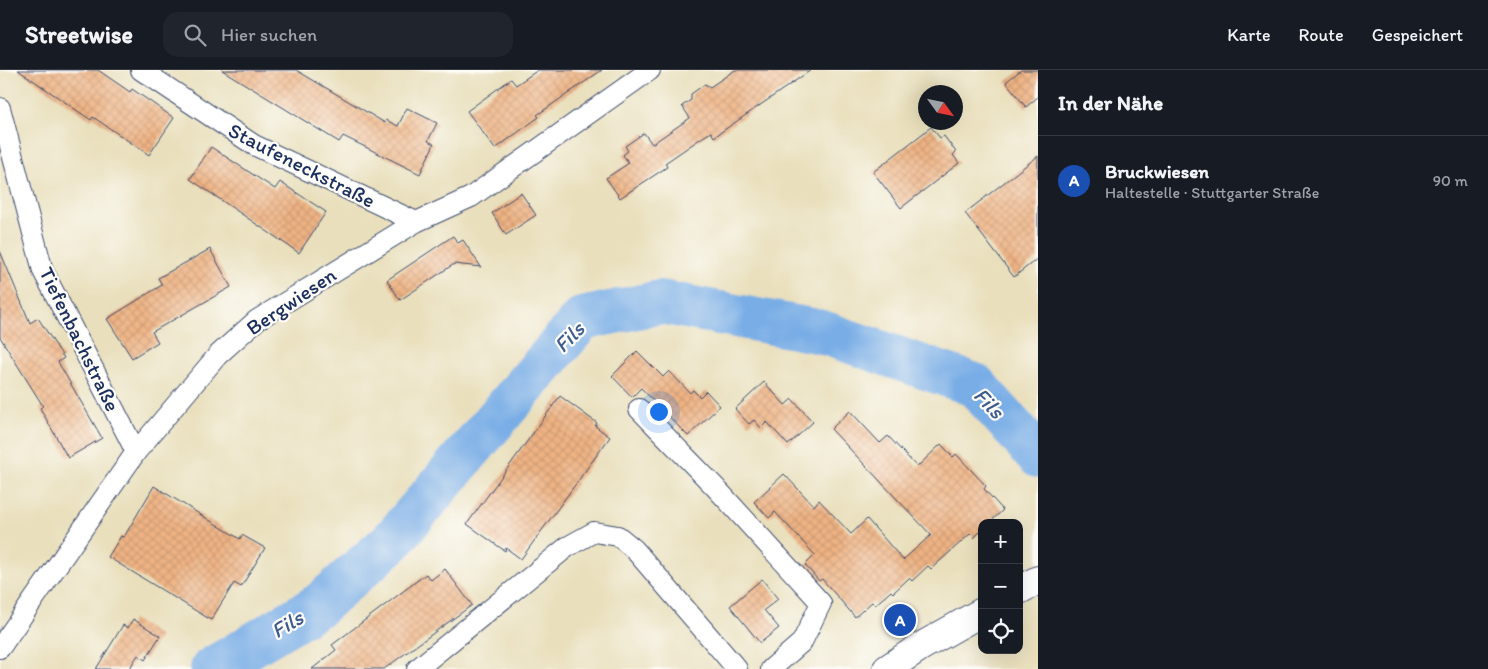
<!DOCTYPE html>
<html lang="de">
<meta charset="utf-8">
<style>
body{margin:0;font-family:Itim,sans-serif;background:#20242c;color:#f1f3f6}
.controls{position:absolute;right:15px;bottom:15px;display:grid;overflow:hidden;border-radius:10px;box-shadow:0 5px 20px #0002}
.controls button{width:45px;height:45px;display:grid;place-items:center;padding:0;border:0;border-bottom:1px solid #363941;background:#171b24;color:#f1f3f6;font:25px sans-serif}
.compass{position:absolute;left:918px;top:15px;width:45px;height:45px;border-radius:50%;background:#171b24;box-shadow:0 5px 20px #0002;rotate:123deg}
.you{position:absolute;left:658px;top:341px;width:18px;height:18px;margin:-12px;border:4px solid #fff;border-radius:50%;background:#1a73e8;box-shadow:0 0 0 8px #1a73e833}
.badge{display:grid;place-items:center;width:32px;height:32px;border-radius:50%;background:#d93025;color:#fff;font-size:16px;font-weight:700}
.pin{position:absolute;translate:-50% -50%;border:2px solid #fff;box-shadow:0 1px 5px #0006}
.list{margin:0;padding:0;list-style:none}
h2{display:flex;justify-content:space-between;align-items:center;height:65px;margin:0;padding:0 20px;font-size:21px}
h2 small{font-size:16px;font-weight:400;color:#9ea1a6}
.list li{display:grid;grid-template-columns:32px 1fr auto;gap:15px;align-items:center;box-sizing:border-box;height:90px;padding:0 20px;border-top:1px solid #363941}
.list b{display:block;font-size:19px;white-space:nowrap}
.list p{margin:0;font-size:16px;white-space:nowrap;color:#9ea1a6}
.list em{font-size:16px;font-style:normal;color:#9ea1a6}
.icon{flex:none;width:28px;height:28px;fill:none;stroke:currentColor;stroke-width:2;stroke-linecap:round;stroke-linejoin:round}
.map{position:relative;flex:none;width:1038px;height:599px;overflow:hidden}
header{display:flex;align-items:center;gap:30px;box-sizing:border-box;height:70px;padding:0 25px;background:#171b24;border-bottom:1px solid #363941}
header strong{font-size:24px}
nav{display:flex;gap:28px;margin-inline-start:auto;font-size:18px}
.search{width:350px;height:45px;background:#20242c;display:flex;align-items:center;gap:12px;box-sizing:border-box;padding:0 18px;border-radius:15px;color:#9ea1a6;font-size:19px}
main{display:flex}
aside{flex:1;background:#171b24}
.map>svg:first-child{display:block}
.lines{fill:none;stroke-linecap:round;stroke-linejoin:round}
.river{stroke:#79ade6;stroke-width:44}
.building{fill:url(#building-cross-hatch)}
.minor-casing{stroke:#3a496c;stroke-width:22}
.primary-casing{stroke:#3a496c;stroke-width:30}
.minor{stroke:#fff;stroke-width:20}
.primary{stroke:#fff;stroke-width:28}
.labels{text-anchor:middle;dominant-baseline:central;stroke-width:4.5;stroke-linejoin:round;paint-order:stroke}
.street-label{font-size:21px;fill:#1b2f5e;stroke:#fdfcf7}
.water-label{font-size:22px;font-style:italic;fill:#3c5b8e;stroke:#fdfcf7}
</style>
<header>
<strong>Streetwise</strong>
<div class="search"><svg class="icon" aria-label="search" viewBox="0 0 24 24"><circle cx="10" cy="10" r="6"/><path d="M15 15l6 6"/></svg>Hier suchen</div>
<nav><a>Karte</a><a>Route</a><a>Gespeichert</a></nav>
</header>
<main>
<div class="map">
<svg width="1038" height="599" viewBox="0 0 1038 599">
<defs>
<pattern id="building-cross-hatch" width="8" height="8" patternUnits="userSpaceOnUse" patternTransform="scale(1.25)"><rect width="8" height="8" fill="#efb383"/><path d="M0 0l8 8M0 8l8-8" fill="none" stroke="#cc9a74"/></pattern>
</defs>
<rect width="100%" height="100%" fill="#fdfcf7"/>
<filter id="ink" filterUnits="userSpaceOnUse"><feTurbulence type="fractalNoise" baseFrequency=".02" numOctaves="2"/><feDisplacementMap in="SourceGraphic" scale="10" xChannelSelector="R" yChannelSelector="G"/><feConvolveMatrix kernelMatrix="1 2 1 2 8 2 1 2 1" color-interpolation-filters="sRGB"/></filter>
<filter id="wash" filterUnits="userSpaceOnUse"><feTurbulence type="fractalNoise" baseFrequency=".0096" numOctaves="4" result="noise"/><feDisplacementMap in="SourceGraphic" scale="20" xChannelSelector="R" yChannelSelector="G"/><feGaussianBlur stdDeviation="1.12" result="paint"/><feColorMatrix in="noise" values="0 0 0 0 0 0 0 0 0 0 0 0 0 0 0 0 0 1.4 0 .05"/><feComposite in="paint" operator="in"/></filter>
<g filter="url(#wash)">
<rect width="100%" height="100%" fill="#e9dfbc"/>
<g class="lines">
<!-- river -->
<path class="river" d="M212,599L319,535L391,472L582,249L660,232L822,262L975,315L1038,386"/>
</g>
<g id="blocks">
<!-- building -->
<g class="building">
<path d="M18,0H98L130,22L132,19L174,48L149,85L93,47L91,50Z"/>
<path d="M222,0H296L385,53L386,50L398,56L407,38L437,53L428,71L434,74L420,104L343,66L339,72Z"/>
<path d="M538,0H602L537,45L539,47L495,79L467,41L511,9L516,15Z"/>
<path d="M735,0H811L714,67L711,62L703,67L665,93L667,97L620,128L606,108L629,93L623,85L628,81L625,76L644,63L652,74L690,48L682,36L691,30V24L705,14L710,17Z"/>
<path d="M1021,0H1038V27L1026,37L1006,12Z"/>
<path d="M931,57L940,68L944,66L956,82L953,85L959,93L901,138L873,102Z"/>
<path d="M211,77L275,119L280,112L326,142L299,183L190,109Z"/>
<path d="M1038,86V188L1014,207L965,143Z"/>
<path d="M521,123L536,145L506,165L492,143Z"/>
<path d="M453,166L458,173L463,170L481,197L454,194L400,230L387,210Z"/>
<path d="M210,179L231,217L152,262L158,272L132,288L107,249L162,215L158,208Z"/>
<path d="M0,181L30,253L38,248L64,288L58,292L102,368L68,388L40,338L43,336L0,267Z"/>
<path d="M637,281L663,307L669,301L690,323L693,320L700,327L706,321L720,336L688,366L641,318L632,327L612,306Z"/>
<path d="M764,312L785,335L792,329L813,352L788,375L767,352L761,358L754,350L749,354L735,339Z"/>
<path d="M560,326L597,353L595,356L610,367L521,489L506,478L505,481L467,454Z"/>
<path d="M850,341L880,373L888,366L917,397L941,374L953,387L956,384L986,416L984,419L1003,440L989,453H982V460L974,468L970,464L931,499L928,496L912,511L909,508L893,523L891,521L875,535L872,532L855,547L822,509L819,511L805,495L815,485L775,442L769,448L754,432L784,404L814,436L819,430L851,464L867,449L903,490L931,465L831,359Z"/>
<path d="M154,416L240,469L242,465L265,478L241,517L234,513L211,550L108,487L121,466L124,467Z"/>
<path d="M445,499L472,535L384,599H312L336,580L332,575L426,504L431,510Z"/>
<path d="M762,509L778,529L764,540L779,558L760,573L730,536Z"/>
<path d="M133,549L160,566L145,590L138,585L129,599H96L123,555L128,558Z"/>
</g>
</g>
</g>
<g filter="url(#ink)">
<use href="#blocks" fill-opacity="0" stroke="#3a496c" stroke-width="1"/>
<g class="lines">
<!-- minor casing -->
<g class="minor-casing">
<g id="minor">
<path d="M141,0L254,75L416,152"/>
<path d="M0,38L43,201L136,382"/>
<path d="M639,339L716,418L821,533L802,572L771,599"/>
<path d="M0,578L136,382L218,285L257,250L416,152L471,127L650,0"/>
<path d="M417,599L567,477L594,462L618,466L634,479L737,599"/>
</g>
</g>
<!-- primary casing -->
<g class="primary-casing">
<g id="primary">
<path d="M1019,520L1038,510"/>
<path d="M887,599L920,577L982,542"/>
</g>
</g>
<!-- minor -->
<use href="#minor" class="minor"/>
<!-- primary -->
<use href="#primary" class="primary"/>
</g>
</g>
<g class="labels">
<!-- street labels -->
<g class="street-label">
<text transform="translate(302 95) rotate(27)">Staufeneckstraße</text>
<text transform="translate(291 231) rotate(-34)">Bergwiesen</text>
<text transform="translate(80 269) rotate(64)">Tiefenbachstraße</text>
</g>
<!-- water labels -->
<g class="water-label">
<text transform="translate(569 267) rotate(-46)">Fils</text>
<text transform="translate(989 333) rotate(46)">Fils</text>
<text transform="translate(287 554) rotate(-31)">Fils</text>
</g>
</g>
</svg>
<div class="controls">
<button>+</button>
<button>−</button>
<button><svg class="icon" aria-label="locate" viewBox="0 0 24 24"><circle cx="12" cy="12" r="6"/><path d="M12 2v4M12 18v4M2 12h4M18 12h4"/></svg></button>
</div>
<svg class="compass" viewBox="-18 -18 36 36"><path d="M0-13l5 13h-10z" fill="#e53935"/><path d="M0 13l5-13h-10z" fill="#9ea1a6"/></svg>
<div class="you"></div>
<div class="pin badge" style="left:900px;top:550px;background:#1a4fb4">A</div>
</div>
<aside>
<h2>In der Nähe<small></small></h2>
<ul class="list">
<li><span class="badge" style="background:#1a4fb4">A</span><div><b>Bruckwiesen</b><p>Haltestelle · Stuttgarter Straße</p></div><em>90 m</em></li>
</ul>
</aside>
</main>
